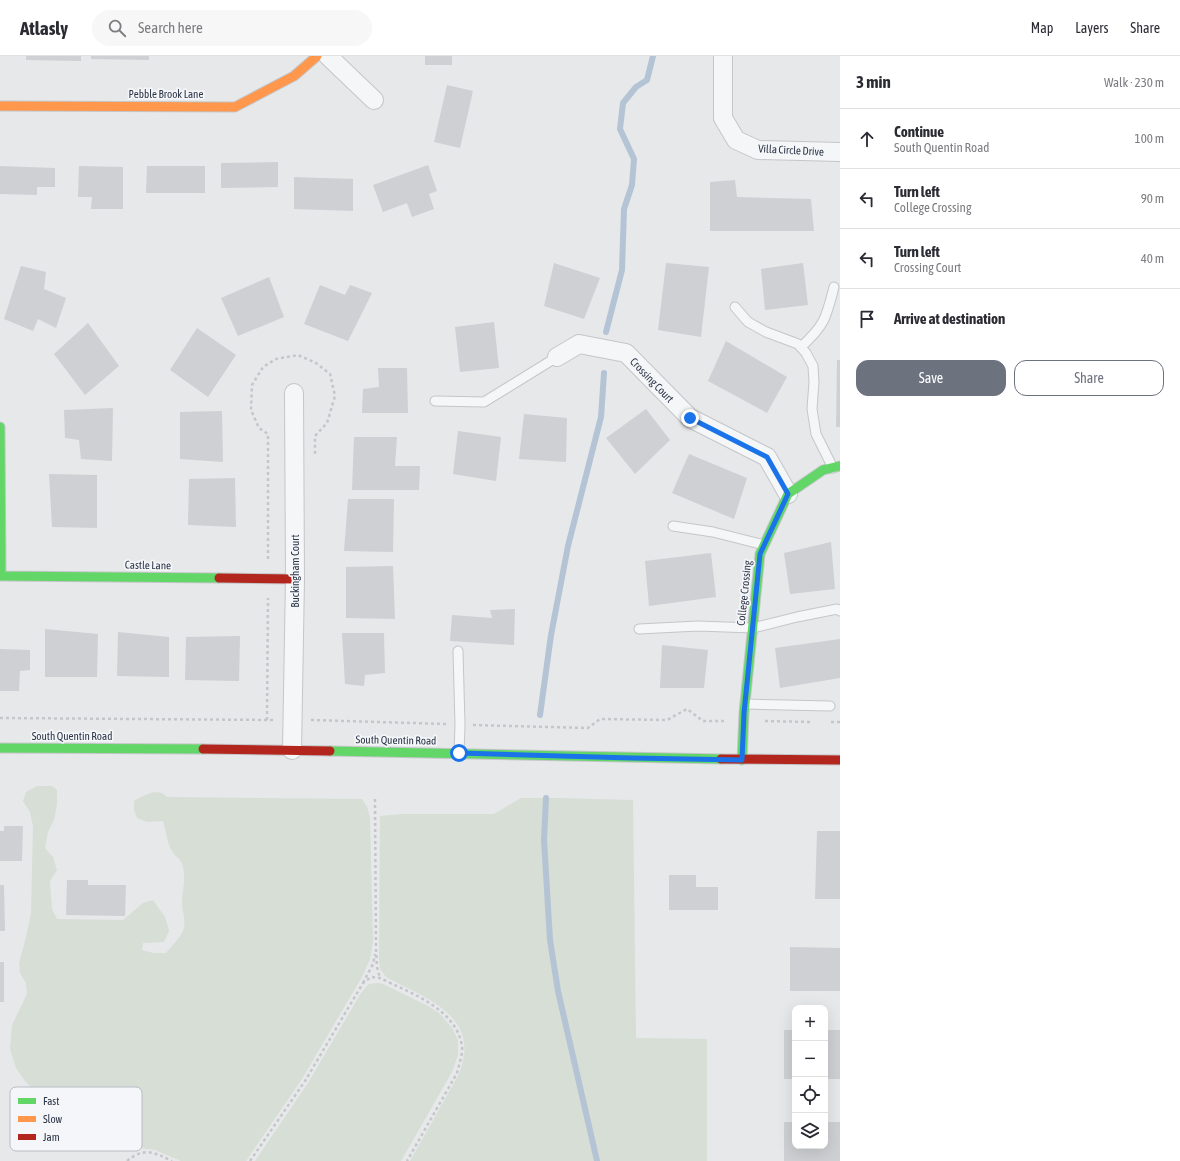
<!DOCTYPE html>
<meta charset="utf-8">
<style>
body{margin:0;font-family:"Asap Condensed",sans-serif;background:#f7f7f7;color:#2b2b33}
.controls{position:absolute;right:12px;bottom:12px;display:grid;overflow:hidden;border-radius:8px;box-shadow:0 4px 16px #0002}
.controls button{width:36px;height:36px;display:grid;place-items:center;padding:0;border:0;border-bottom:1px solid #e1e1e2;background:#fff;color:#2b2b33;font:20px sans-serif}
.stop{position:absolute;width:12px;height:12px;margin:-9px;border:3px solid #1a73e8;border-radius:50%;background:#fff}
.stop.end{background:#1a73e8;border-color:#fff;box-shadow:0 1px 4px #0008}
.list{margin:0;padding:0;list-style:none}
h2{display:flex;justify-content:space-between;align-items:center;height:52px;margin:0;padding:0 16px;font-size:17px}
h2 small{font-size:13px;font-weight:400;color:#7c7c81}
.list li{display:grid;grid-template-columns:26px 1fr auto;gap:12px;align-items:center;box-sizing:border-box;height:60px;padding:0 16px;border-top:1px solid #e1e1e2}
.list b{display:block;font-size:15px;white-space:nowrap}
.list p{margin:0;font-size:13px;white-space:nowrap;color:#7c7c81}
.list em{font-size:13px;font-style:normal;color:#7c7c81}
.actions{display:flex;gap:8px;padding:12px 16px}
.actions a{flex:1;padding:9px 0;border:1px solid #6c737f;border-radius:12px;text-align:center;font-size:14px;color:#6c737f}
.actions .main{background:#6c737f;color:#fff}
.icon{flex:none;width:22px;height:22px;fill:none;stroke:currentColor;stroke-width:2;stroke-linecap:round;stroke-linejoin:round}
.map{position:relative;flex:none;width:840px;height:1105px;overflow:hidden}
header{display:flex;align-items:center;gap:24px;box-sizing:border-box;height:56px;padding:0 20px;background:#fff;border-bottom:1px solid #e1e1e2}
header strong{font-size:19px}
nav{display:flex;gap:22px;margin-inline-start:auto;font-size:14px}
.search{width:280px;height:36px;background:#f7f7f7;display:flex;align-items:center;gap:10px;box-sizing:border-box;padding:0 14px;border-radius:22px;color:#7c7c81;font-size:15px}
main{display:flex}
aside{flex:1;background:#fff}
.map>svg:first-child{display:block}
.green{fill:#d6ded6}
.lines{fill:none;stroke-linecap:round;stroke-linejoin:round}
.stream{stroke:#b4c4d5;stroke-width:6}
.building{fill:#ced0d3}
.lane-casing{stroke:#c4c6c8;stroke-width:11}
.street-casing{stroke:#c4c6c8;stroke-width:20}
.fast-casing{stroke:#c4c6c8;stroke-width:11}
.slow-casing{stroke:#c4c6c8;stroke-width:11}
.jam-casing{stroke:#c4c6c8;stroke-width:11}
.path{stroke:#c5c6ca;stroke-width:2.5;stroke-dasharray:3 3;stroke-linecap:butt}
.lane{stroke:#f5f6f7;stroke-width:9}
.street{stroke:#f5f6f7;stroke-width:18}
.fast{stroke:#63d668;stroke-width:9}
.slow{stroke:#ff974d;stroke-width:9}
.jam{stroke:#b3261e;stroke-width:9}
.route{stroke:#1a73e8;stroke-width:5}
.labels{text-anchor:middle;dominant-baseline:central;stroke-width:3.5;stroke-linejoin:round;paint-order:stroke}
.street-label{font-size:11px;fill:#2b3445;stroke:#f4f6f9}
.key{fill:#f4f6f9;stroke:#b8bcc3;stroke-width:1}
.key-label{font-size:11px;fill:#2b3445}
</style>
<header>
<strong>Atlasly</strong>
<div class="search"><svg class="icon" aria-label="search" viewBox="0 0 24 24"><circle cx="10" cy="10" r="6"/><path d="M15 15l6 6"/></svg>Search here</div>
<nav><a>Map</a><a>Layers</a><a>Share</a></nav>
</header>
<main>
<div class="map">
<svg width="840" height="1105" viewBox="0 0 840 1105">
<rect width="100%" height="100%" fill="#e6e8ea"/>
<!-- green -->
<g class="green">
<path d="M37,730H52L57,734V748L54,764L48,776L45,792L53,801L57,814L50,825L52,853L57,863L123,864L143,847L153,844L165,861L169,875L164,886L143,887L142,894L153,897H166C172,889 181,882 184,872C186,863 182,856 182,847C182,835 188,816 180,804C178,801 174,799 172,795C167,786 166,775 163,765L147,766L137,762L134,754V745C144,739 158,731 167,741L362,743L367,751L370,762L373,885L370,903L362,921L302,1023L246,1105H181L155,1094L140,1092L118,1091L105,1087L97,1072L96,1065L84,1061L74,1064L60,1061L25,1025L16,1012L10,993L12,969L27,938L26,927L20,917L19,907L26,881L31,857L33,770L30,756L23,745L26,736Z"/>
<path d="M521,742H557L633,744L636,982L707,983V1105H410L459,1018C482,960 427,943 386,921L380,913L379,904L380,760L402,758H494Z"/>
<path d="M377,927L383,928L428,950L440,958L452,972L458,984V999L452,1016L401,1105H255L308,1027L361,937L369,928Z"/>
</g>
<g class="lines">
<!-- stream -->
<g class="stream">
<path d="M606,276L622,214L624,153L632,129L634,103L620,73L623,47L636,31L647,24L653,0"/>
<path d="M540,659L551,579L568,490L601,361L604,317"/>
<path d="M546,742L544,784L550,884L558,935L597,1105"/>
</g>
</g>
<!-- building -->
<g class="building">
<path d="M26,0H81V5L26,4Z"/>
<path d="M91,0H149V4L91,3Z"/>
<rect x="425" y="0" width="27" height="9"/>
<path d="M447,29L473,35L460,92L434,86Z"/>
<path d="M278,106V131L221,132V107Z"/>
<path d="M428,109L437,135L429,138L434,153L412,161L407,147L383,156L373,129Z"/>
<path d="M0,110L55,112V131H37V139L0,138Z"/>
<path d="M79,110L123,111V153H91L92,141H78Z"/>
<path d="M147,110H205V137H146Z"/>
<path d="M294,121L353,123V155L294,153Z"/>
<path d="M735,124L737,141L811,143L814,175H710V126Z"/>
<path d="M554,207L600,222L584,263L544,250Z"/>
<path d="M666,207L709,211L701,281L658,274Z"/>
<path d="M803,207L808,249L765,254L761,213Z"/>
<path d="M21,210L46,216L44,233L66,242L56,272L38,263L33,275L4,263Z"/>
<path d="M269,221L284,261L238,280L221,242Z"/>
<path d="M320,229L345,239L350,229L372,237L348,285L304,268Z"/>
<path d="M494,266L499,312L460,316L455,271Z"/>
<path d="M88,267L119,310L85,339L54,298Z"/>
<path d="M197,272L236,299L208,341L170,314Z"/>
<path d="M726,285L787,321L767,357L708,325Z"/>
<path d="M837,304H840V371H836Z"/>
<path d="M378,312H407L408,357H362L363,333L379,331Z"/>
<path d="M113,352L112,405L81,403L79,384L65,382L64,354Z"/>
<path d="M646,353L670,384L635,418L606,382Z"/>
<path d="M222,355L223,406L180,403V356Z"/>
<path d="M524,358L567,362L566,406L519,403Z"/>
<path d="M458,375L501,381L496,425L453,418Z"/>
<path d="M354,381H397L395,410H420L419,434H352Z"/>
<path d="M689,398L747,422L734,463L672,437Z"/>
<path d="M49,418L97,419V472L52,471Z"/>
<path d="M235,422L236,471L188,469L189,423Z"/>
<path d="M348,443H394L393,496L344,495Z"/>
<path d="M831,486L835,533L790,538L784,497Z"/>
<path d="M711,497L716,541L649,550L645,505Z"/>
<path d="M393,510L395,563L346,562V511Z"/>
<path d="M515,553L514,589L450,585L452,559L492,562L490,554Z"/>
<path d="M45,573L98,578L97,621H45Z"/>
<path d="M118,576L169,581V621L117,620Z"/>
<path d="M342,577H384L385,617L365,619L364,630L345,628Z"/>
<path d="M240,580L239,625L185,624L186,581Z"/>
<path d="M840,583V622L780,632L775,592Z"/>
<path d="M662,589L708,594L704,632H660Z"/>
<path d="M0,593L30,594V614L20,615L19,635H0Z"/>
<path d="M4,770H23L22,805H0V775H4Z"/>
<path d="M817,775H840V843H815Z"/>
<path d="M669,819H696V831H718V854H669Z"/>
<path d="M67,824H88V829H126L125,860L66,859Z"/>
<path d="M0,829H4L5,875H0Z"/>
<path d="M790,891L840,892V935H790Z"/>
<rect x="0" y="906" width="4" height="40"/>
<rect x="784" y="974" width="11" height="49"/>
<rect x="825" y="974" width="15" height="49"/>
<path d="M784,1066H795V1090H825V1066H840V1105H784Z"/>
</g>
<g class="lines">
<!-- lane casing -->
<g class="lane-casing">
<g id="lane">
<path d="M735,251L748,266L766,276L798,288L806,297L813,310L814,326L812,353L816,378L833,412"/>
<path d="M801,291C825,269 826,262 834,231"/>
<path d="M435,345L484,346L557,301"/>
<path d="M673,470L713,476L764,489"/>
<path d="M639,573L698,570L753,572L797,561L837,553L840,555"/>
<path d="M458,595L460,669L459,697"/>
<path d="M745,648L830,650"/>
</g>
</g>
<!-- street casing -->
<g class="street-casing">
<g id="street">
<path d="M328,0L374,44"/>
<path d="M723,0V62L736,84L758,94L840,96"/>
<path d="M557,301L579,288L626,297L690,362L767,401L788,438"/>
<path d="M292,694L295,523L294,337"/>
</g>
</g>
<!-- fast casing -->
<g class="fast-casing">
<g id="fast">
<path d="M0,371L1,520L219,522"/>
<path d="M0,692L203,693"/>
<path d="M330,695L721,703"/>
<path d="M742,704L744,657L760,498L788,438L823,414L840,410"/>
</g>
</g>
<!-- slow casing -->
<g class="slow-casing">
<path id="slow" d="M0,50L235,51L294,20L317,0"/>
</g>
<!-- jam casing -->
<g class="jam-casing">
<g id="jam">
<path d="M219,522L295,523"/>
<path d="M203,693L330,695"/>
<path d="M721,703L840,704"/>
</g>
</g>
<!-- path -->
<g class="path">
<path d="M268,503V378L259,372L251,354L252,329L263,311L276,303L298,299L316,307L330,318L335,340L327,367L315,380V398"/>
<path d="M0,662L274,664"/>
<path d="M267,664L268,542"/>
<path d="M311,664L446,668"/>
<path d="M765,665L812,666"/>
<path d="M831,666H840"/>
<path d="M473,669L588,672L600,663L667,664L687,653L703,665H724"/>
<path d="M375,743L376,894L377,911L380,922"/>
<path d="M363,927L373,908L375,898"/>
<path d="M127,1105C144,1091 154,1096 172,1105"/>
<path d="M250,1105L305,1025L363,927L371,921L380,922C410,937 456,952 462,990C463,999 459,1008 457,1017L407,1105"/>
</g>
<!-- lane -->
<use href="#lane" class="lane"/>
<!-- street -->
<use href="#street" class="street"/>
<!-- fast -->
<use href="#fast" class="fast"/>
<!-- slow -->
<use href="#slow" class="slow"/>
<!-- jam -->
<use href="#jam" class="jam"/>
</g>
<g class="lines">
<!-- route -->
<path class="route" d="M459,697L632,702L742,704L744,657L760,498L788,438L767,401L690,362"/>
</g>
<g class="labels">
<!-- street labels -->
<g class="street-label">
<text x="166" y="38">Pebble Brook Lane</text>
<text transform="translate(791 94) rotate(3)">Villa Circle Drive</text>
<text transform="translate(652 324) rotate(46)">Crossing Court</text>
<text transform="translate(148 509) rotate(1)">Castle Lane</text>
<text transform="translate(295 515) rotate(-90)">Buckingham Court</text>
<text transform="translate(744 537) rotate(-84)">College Crossing</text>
<text x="72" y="680">South Quentin Road</text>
<text transform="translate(396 684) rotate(1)">South Quentin Road</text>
</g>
</g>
<!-- legend -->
<rect x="10" y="1031" width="132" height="64" rx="6" class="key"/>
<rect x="18" y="1042" width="18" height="6" fill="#63d668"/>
<rect x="18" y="1060" width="18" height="6" fill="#ff974d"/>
<rect x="18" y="1078" width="18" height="6" fill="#b3261e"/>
<g class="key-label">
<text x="43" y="1049">Fast</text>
<text x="43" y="1067">Slow</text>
<text x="43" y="1085">Jam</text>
</g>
</svg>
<div class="controls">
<button>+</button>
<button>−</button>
<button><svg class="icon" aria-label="locate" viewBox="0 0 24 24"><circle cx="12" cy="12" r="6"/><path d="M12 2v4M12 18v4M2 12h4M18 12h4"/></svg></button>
<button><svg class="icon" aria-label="layers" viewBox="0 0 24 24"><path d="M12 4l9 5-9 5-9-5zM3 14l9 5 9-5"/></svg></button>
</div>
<div class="stop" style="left:459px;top:697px"></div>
<div class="stop end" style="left:690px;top:362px"></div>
</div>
<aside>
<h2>3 min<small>Walk · 230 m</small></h2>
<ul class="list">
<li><svg class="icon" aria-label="ahead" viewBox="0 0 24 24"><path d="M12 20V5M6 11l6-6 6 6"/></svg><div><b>Continue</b><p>South Quentin Road</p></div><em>100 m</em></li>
<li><svg class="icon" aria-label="left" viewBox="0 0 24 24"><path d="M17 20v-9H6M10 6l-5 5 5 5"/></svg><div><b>Turn left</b><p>College Crossing</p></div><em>90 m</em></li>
<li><svg class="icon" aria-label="left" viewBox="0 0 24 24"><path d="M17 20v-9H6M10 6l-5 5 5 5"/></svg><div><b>Turn left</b><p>Crossing Court</p></div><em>40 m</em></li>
<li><svg class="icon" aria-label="arrive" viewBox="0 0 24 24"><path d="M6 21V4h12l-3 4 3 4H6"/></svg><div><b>Arrive at destination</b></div></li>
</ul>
<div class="actions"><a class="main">Save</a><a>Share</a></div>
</aside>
</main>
